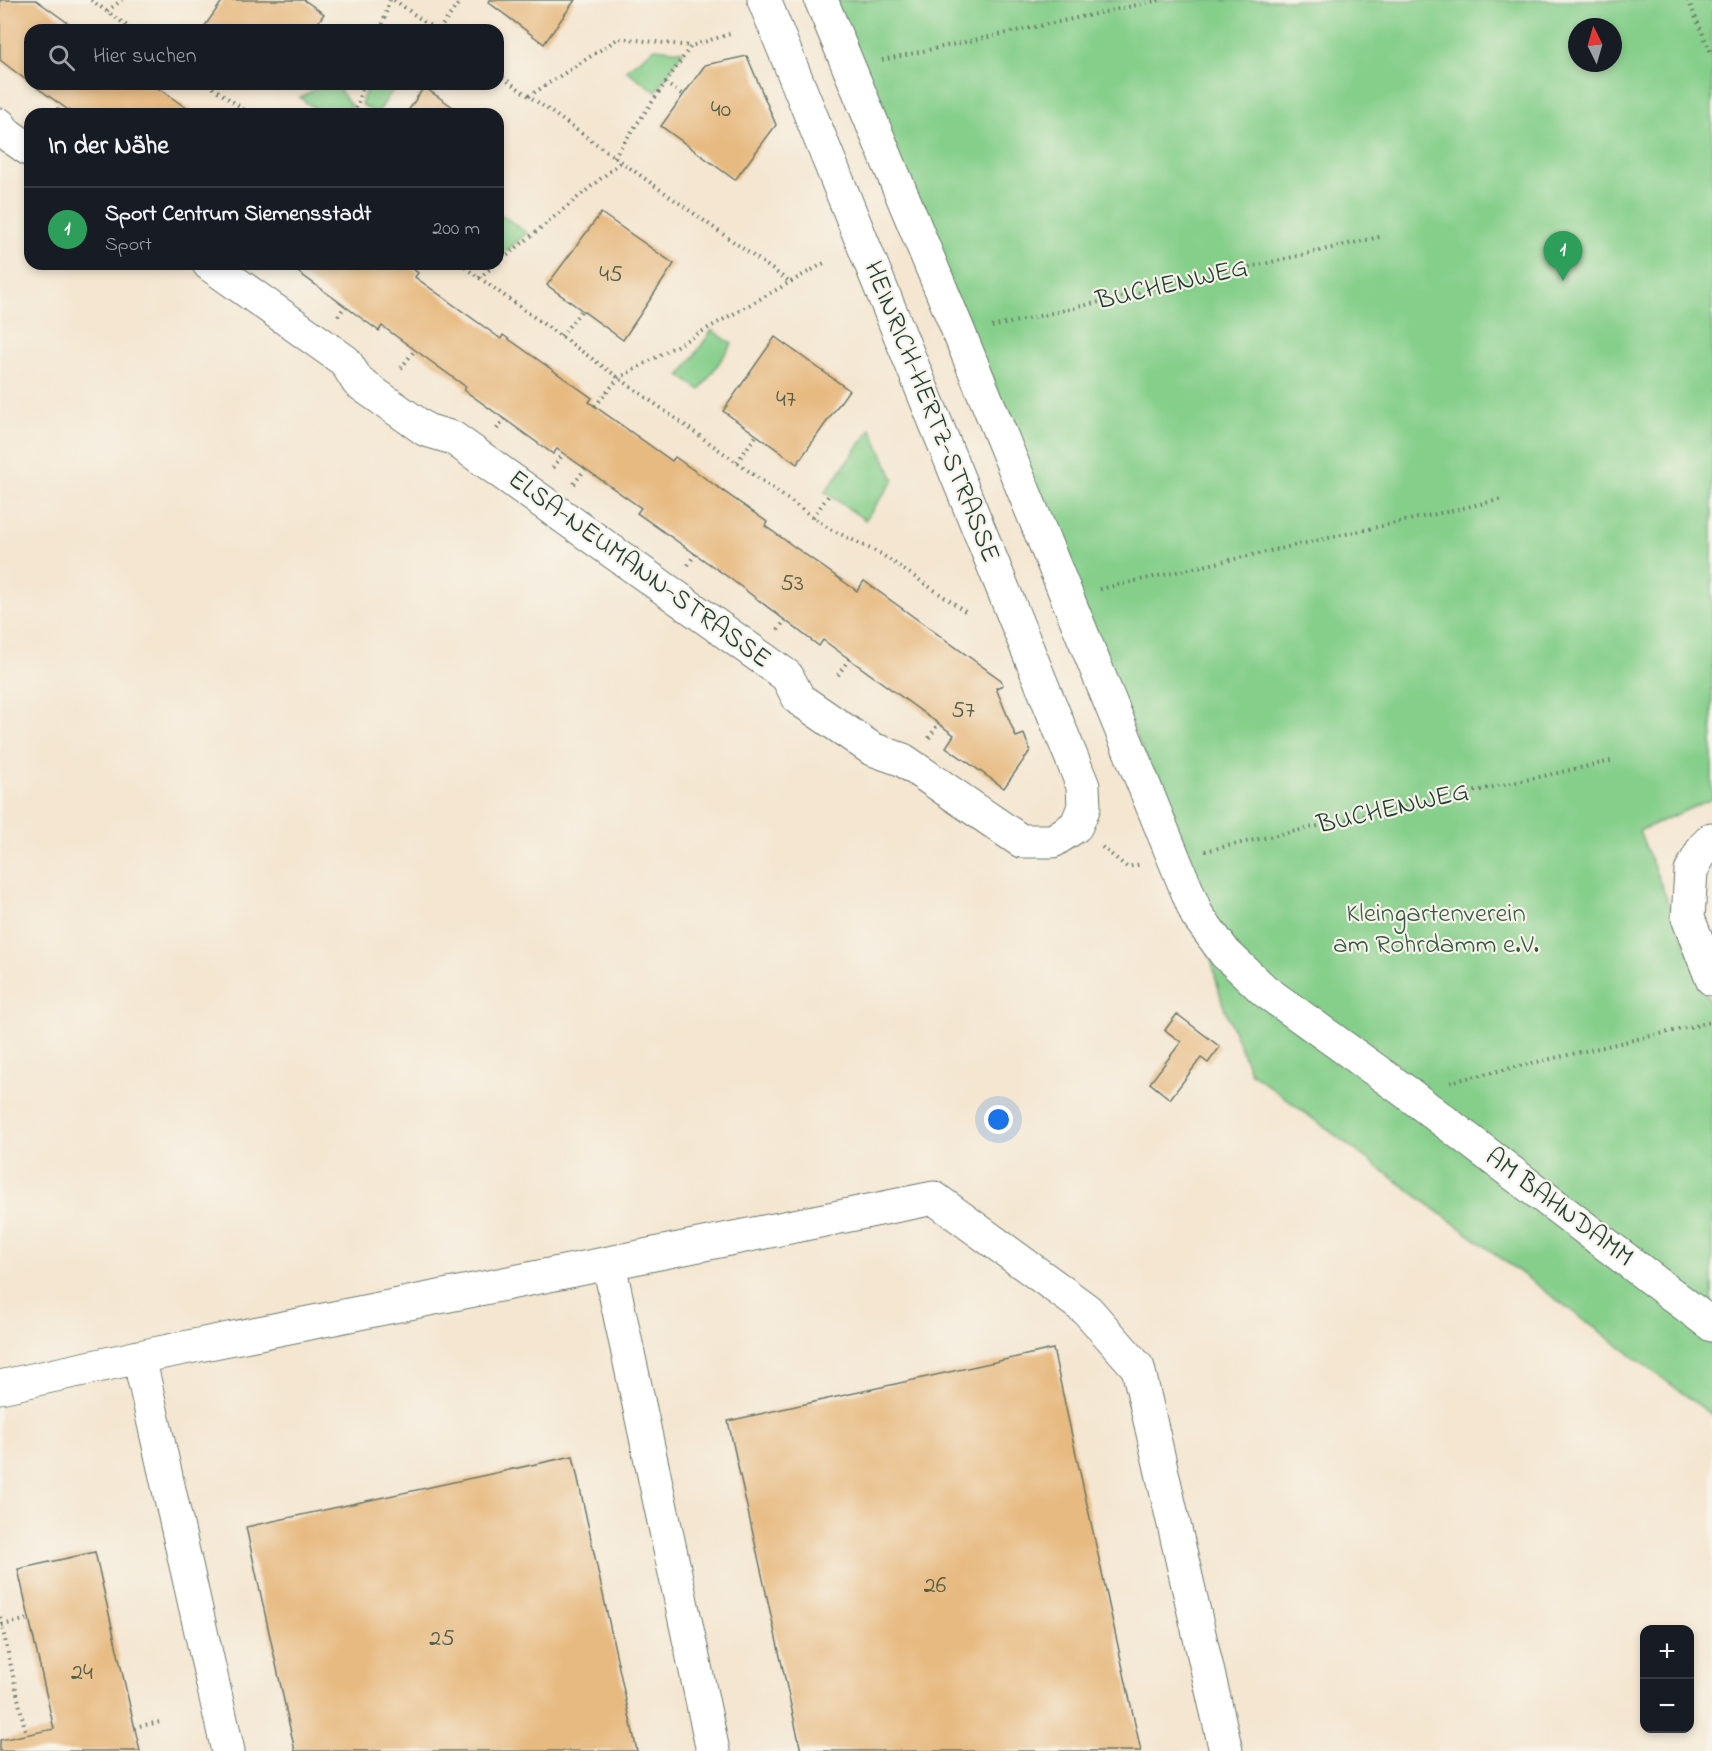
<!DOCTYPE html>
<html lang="de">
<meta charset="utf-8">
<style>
body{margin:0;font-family:"Indie Flower",sans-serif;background:#242831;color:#f1f3f6}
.controls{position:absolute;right:18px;bottom:18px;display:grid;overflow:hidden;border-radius:12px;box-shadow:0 3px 9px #0003}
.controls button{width:54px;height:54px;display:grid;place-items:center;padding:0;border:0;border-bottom:2px solid #363941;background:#171b24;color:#f1f3f6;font:30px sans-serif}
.compass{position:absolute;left:1568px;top:18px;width:54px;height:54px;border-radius:50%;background:#171b24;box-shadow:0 3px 9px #0003;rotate:355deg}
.you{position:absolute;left:999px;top:1120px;width:21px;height:21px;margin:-15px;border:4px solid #fff;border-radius:50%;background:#1a73e8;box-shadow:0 0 0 9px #1a73e833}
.badge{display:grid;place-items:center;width:39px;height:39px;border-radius:50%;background:#ea580c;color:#fff;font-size:20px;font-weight:700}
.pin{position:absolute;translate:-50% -50px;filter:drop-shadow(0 2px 3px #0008)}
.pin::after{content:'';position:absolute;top:32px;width:21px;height:18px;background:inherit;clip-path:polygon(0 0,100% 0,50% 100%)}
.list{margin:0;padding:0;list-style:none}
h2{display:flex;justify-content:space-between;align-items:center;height:78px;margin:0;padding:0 24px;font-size:26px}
h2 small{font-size:20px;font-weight:400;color:#9ea1a6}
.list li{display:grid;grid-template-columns:39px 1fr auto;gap:18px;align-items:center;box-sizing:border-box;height:84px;padding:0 24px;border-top:2px solid #363941}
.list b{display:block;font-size:22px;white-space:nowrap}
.list p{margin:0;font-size:20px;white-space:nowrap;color:#9ea1a6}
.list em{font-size:20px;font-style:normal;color:#9ea1a6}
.icon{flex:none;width:33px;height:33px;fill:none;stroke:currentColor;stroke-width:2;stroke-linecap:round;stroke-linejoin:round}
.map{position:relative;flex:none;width:1712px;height:1751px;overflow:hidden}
.search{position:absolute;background:#171b24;box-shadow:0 3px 9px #0003;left:24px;top:24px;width:480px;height:66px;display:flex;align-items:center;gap:15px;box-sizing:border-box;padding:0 21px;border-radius:18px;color:#9ea1a6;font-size:22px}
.panel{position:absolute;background:#171b24;box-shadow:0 3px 9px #0003;left:24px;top:108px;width:480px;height:162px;border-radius:18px}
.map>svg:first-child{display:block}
.green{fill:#86cf8b;stroke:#528660;stroke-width:1.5;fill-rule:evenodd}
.building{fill:#e7ba81}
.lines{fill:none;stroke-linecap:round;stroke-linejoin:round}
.minor-casing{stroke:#6a786b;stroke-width:35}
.path{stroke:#6a786b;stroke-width:4;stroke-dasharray:1.5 4.5;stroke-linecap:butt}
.minor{stroke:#fff;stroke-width:33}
.labels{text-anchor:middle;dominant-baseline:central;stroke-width:4.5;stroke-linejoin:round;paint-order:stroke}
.number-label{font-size:24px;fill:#515c47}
.street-label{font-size:27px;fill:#1f3d34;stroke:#f7f3e8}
.park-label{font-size:27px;fill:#345a45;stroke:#f7f3e8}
</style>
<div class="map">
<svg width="1712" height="1751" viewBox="0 0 1712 1751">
<rect width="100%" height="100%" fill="#f7f3e8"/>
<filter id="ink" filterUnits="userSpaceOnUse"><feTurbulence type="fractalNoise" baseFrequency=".0167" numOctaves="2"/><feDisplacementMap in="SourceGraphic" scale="12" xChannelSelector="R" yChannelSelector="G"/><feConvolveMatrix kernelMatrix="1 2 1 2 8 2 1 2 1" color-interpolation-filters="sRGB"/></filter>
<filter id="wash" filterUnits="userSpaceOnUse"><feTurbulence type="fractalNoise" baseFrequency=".008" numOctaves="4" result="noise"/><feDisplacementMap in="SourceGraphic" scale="24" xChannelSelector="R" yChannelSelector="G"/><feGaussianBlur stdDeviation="1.35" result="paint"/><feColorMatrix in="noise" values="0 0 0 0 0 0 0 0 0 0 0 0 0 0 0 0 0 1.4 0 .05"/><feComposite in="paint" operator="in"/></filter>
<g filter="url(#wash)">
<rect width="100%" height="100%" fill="#f4e6d1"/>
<!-- green -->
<g class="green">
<path d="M832,0H1712V799L1639,831L1712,1008V1415L1250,1072L1222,1002L1182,846ZM1577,27H1613V63H1577Z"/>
<path d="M655,48L683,51L656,92L626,70Z"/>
<path d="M324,84H335L351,105L349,114H323L300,98Z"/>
<path d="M368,84H397L377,114L361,104Z"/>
<path d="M502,215L527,233L505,252L498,247V219Z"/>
<path d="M712,330L732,344L700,390L680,376Z"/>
<path d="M871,429L894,480L865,520L825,492Z"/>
</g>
<g id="blocks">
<!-- building -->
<g class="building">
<path d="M0,0H36L68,23L63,28L66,30H30V83L0,60Z"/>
<path d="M223,0H304L324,14L313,30H202Z"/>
<path d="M489,0H575L544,44L488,2Z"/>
<path d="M747,56L776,125L735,180L661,126L705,65Z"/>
<path d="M32,84H143L149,88L152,84L195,114H74Z"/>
<path d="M424,87L463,114H406Z"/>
<path d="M601,213L674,264L623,340L547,285Z"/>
<path d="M287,264H407L418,273L415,277L501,339L503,335L592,398L589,402L672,461L675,457L767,522L765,526L857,591L864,581L1001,680L1003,685L996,688L1016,737L1024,734L1030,751L1004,788L946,747L954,735L823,640L819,646L728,577L637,513L641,508L557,449L553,454L464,390L466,387L382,326L379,331Z"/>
<path d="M775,337L849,390L797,464L723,411Z"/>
<path d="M1177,1014L1220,1047L1208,1063L1201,1058L1170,1099L1150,1083L1181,1042L1165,1030Z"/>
<path d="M1053,1349L1141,1751H801L728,1421Z"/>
<path d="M573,1456L637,1751H295L246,1527Z"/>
<path d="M95,1552L140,1751H0V1740L54,1729L18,1569Z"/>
</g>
</g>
</g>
<g filter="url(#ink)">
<use href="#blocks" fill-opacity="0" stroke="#6a786b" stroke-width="1.5"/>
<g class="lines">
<!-- minor casing -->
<g class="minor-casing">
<g id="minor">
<path d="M821,0L960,335L1197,915L1225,953L1265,991L1406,1092L1712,1325"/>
<path d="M0,125L4,132L30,150"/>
<path d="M209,264L345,361L358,382L426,430L453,438L787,676L799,699L872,749L903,760L1021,841H1053L1076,826L1084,807L1083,786L764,0"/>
<path d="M1712,839L1704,847L1691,871L1688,918L1712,979"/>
<path d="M609,1264L713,1751"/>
<path d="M139,1357L228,1751"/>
<path d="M0,1387L139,1357L934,1198L1087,1310L1138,1368L1226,1751"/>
</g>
</g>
<!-- path -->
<g class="path">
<path d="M91,0L133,30"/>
<path d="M394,0L436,30"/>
<path d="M1688,0L1712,55"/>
<path d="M107,11L122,0"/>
<path d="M381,30L390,0"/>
<path d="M439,30L461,0"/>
<path d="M882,60L1160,0"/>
<path d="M498,74L790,282"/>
<path d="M665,83L683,95"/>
<path d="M208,84L250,114"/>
<path d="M529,96L619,38L691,46"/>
<path d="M54,114L61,105"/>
<path d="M354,114L364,84"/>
<path d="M614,157L691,46L733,33"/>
<path d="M498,263L621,162"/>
<path d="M460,264L828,528L881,554L968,613"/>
<path d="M479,278L496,264"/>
<path d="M338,316L345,306"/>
<path d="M992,327L1383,236"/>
<path d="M561,336L582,310"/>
<path d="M401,368L415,350"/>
<path d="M595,406L619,378L826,262"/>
<path d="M497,429L504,419"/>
<path d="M737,462L756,436"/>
<path d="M553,468L563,454"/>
<path d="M574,484L585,469"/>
<path d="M813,517L829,495"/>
<path d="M688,565L695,554"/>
<path d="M1100,589L1503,499"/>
<path d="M778,630L785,620"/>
<path d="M838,675L849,659"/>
<path d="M929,738L938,724"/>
<path d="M1102,847L1127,867L1142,864"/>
<path d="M1205,851L1611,761"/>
<path d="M1450,1082L1712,1022"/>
<path d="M0,1617L26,1734"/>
<path d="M2,1625L29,1619"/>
<path d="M134,1727L160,1722"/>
</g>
<!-- minor -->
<use href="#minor" class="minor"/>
</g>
</g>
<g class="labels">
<!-- number labels -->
<g class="number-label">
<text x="721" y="110">40</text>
<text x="611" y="275">45</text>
<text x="786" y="400">47</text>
<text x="792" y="584">53</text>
<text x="963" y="711">57</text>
<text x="935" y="1586">26</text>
<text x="442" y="1639">25</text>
<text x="82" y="1673">24</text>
</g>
<!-- street labels -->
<g class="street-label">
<text transform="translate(1172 285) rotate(-13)">BUCHENWEG</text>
<text transform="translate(931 412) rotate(68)">HEINRICH-HERTZ-STRASSE</text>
<text transform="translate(639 570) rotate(36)">ELSA-NEUMANN-STRASSE</text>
<text transform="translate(1393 809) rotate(-13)">BUCHENWEG</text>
<text transform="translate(1559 1208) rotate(37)">AM BAHNDAMM</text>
</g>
<!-- park labels -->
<g class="park-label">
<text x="1436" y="914">Kleingartenverein<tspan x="1436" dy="31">am Rohrdamm e.V.</tspan></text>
</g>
</g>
</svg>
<div class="controls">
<button>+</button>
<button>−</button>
</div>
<svg class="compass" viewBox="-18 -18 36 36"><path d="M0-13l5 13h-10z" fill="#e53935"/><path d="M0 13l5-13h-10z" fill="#9ea1a6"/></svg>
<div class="you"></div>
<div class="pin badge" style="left:1563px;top:281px;background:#2e9e5b">1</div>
<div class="search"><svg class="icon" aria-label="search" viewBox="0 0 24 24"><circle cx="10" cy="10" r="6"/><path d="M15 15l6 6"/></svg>Hier suchen</div>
<section class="panel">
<h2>In der Nähe<small></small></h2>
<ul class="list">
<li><span class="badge" style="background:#2e9e5b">1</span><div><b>Sport Centrum Siemensstadt</b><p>Sport</p></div><em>200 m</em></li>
</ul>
</section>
</div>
